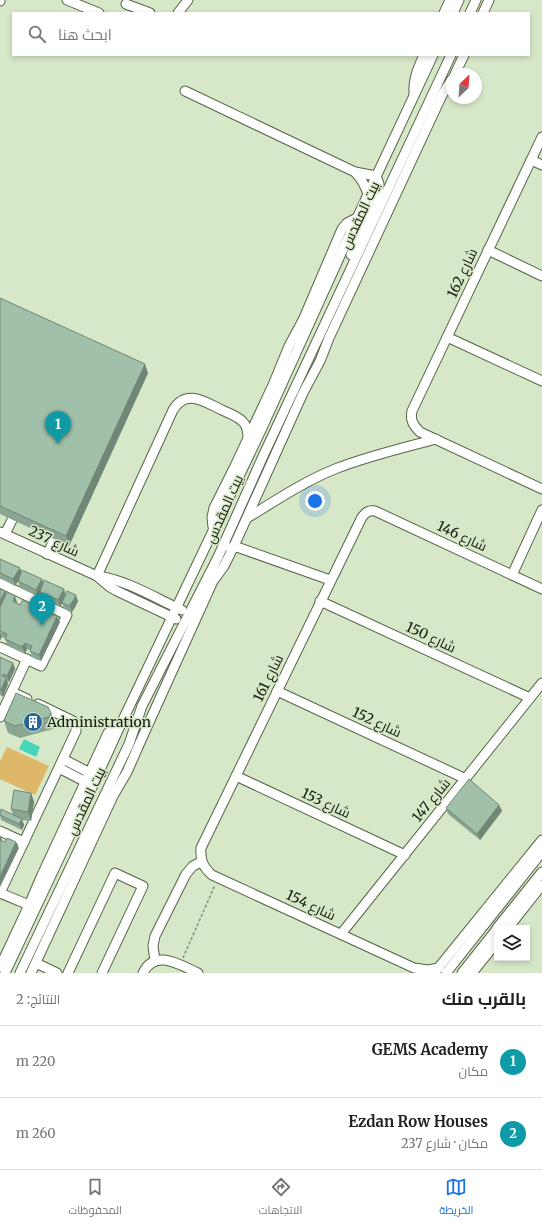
<!DOCTYPE html>
<html lang="ar">
<meta charset="utf-8">
<style>
body{margin:0;font-family:Merriweather,Cairo,serif;background:#f2f2f2;color:#222;direction:rtl}
.controls{position:absolute;right:12px;bottom:12px;display:grid;overflow:hidden;border-radius:0px;box-shadow:0 2px 6px #0003}
.controls button{width:36px;height:36px;display:grid;place-items:center;padding:0;border:0;border-bottom:1px solid #e0e0e0;background:#fff;color:#222;font:20px sans-serif}
.compass{position:absolute;left:446px;top:68px;width:36px;height:36px;border-radius:50%;background:#fff;box-shadow:0 2px 6px #0003;rotate:25deg}
.you{position:absolute;left:315px;top:501px;width:14px;height:14px;margin:-10px;border:3px solid #fff;border-radius:50%;background:#1a73e8;box-shadow:0 0 0 6px #1a73e833}
.badge{display:grid;place-items:center;width:26px;height:26px;border-radius:50%;background:#1a73e8;color:#fff;font-size:13px;font-weight:700}
.pin{position:absolute;translate:-50% -33px;filter:drop-shadow(0 1px 2px #0008)}
.pin::after{content:'';position:absolute;top:21px;width:14px;height:12px;background:inherit;clip-path:polygon(0 0,100% 0,50% 100%)}
.list{margin:0;padding:0;list-style:none}
h2{display:flex;justify-content:space-between;align-items:center;height:52px;margin:0;padding:0 16px;font-size:17px}
h2 small{font-size:13px;font-weight:400;color:#767676}
.list li{display:grid;grid-template-columns:26px 1fr auto;gap:12px;align-items:center;box-sizing:border-box;height:72px;padding:0 16px;border-top:1px solid #e0e0e0}
.list b{display:block;font-size:15px;white-space:nowrap}
.list p{margin:0;font-size:13px;white-space:nowrap;color:#767676}
.list em{font-size:13px;font-style:normal;color:#767676}
.icon{flex:none;width:22px;height:22px;fill:none;stroke:currentColor;stroke-width:2;stroke-linecap:round;stroke-linejoin:round}
.map{position:relative;flex:none;width:542px;height:973px;overflow:hidden;direction:ltr}
.search{position:absolute;background:#fff;box-shadow:0 2px 6px #0003;left:12px;right:12px;top:12px;height:44px;display:flex;align-items:center;gap:10px;box-sizing:border-box;padding:0 14px;border-radius:0px;color:#767676;font-size:15px}
.sheet{height:196px;background:#fff}
nav{display:flex;justify-content:space-around;align-items:center;box-sizing:border-box;height:56px;border-top:1px solid #e0e0e0;background:#fff;font-size:11px;color:#767676}
nav a{display:grid;justify-items:center;gap:2px}
nav .on{color:#1a73e8}
.map>svg:first-child{display:block}
.park{fill:#dfb768}
.water{fill:#48d5ba}
.lines{fill:none;stroke-linecap:round;stroke-linejoin:round}
.minor-casing{stroke:#556448;stroke-width:11}
.path{stroke:#838f78;stroke-width:1.5;stroke-dasharray:3 2;stroke-linecap:butt}
.minor{stroke:#fff;stroke-width:9}
.wall{fill:#8aa591}
.shaded-wall{fill:#708676}
.building{fill:#a0c0a9;stroke:#708676}
.labels{text-anchor:middle;dominant-baseline:central;stroke-width:3;stroke-linejoin:round;paint-order:stroke}
.street-label{font-size:14px;fill:#161c11;stroke:#d7e8c8}
.poi-label{font-size:14px;fill:#161c11;stroke:#d7e8c8;text-anchor:start}
</style>
<div class="map">
<svg width="542" height="973" viewBox="0 0 542 973">
<rect width="100%" height="100%" fill="#d7e8c8"/>
<!-- park -->
<path class="park" d="M7,747L49,766L35,795L0,779V761Z"/>
<!-- water -->
<path class="water" d="M24,739L40,747L36,757L19,749Z"/>
<g class="lines">
<!-- minor casing -->
<g class="minor-casing">
<g id="minor">
<path d="M67,0L99,13"/>
<path d="M0,1V0"/>
<path d="M126,4L150,13"/>
<path d="M178,13L188,0"/>
<path d="M444,13L450,0"/>
<path d="M453,13L459,0"/>
<path d="M470,13L476,0"/>
<path d="M483,13L489,0"/>
<path d="M455,74L464,55"/>
<path d="M185,91L355,172L376,176"/>
<path d="M414,94C413,79 418,68 424,55"/>
<path d="M542,137L412,411C410,420 413,425 420,432L542,489"/>
<path d="M531,160L542,165"/>
<path d="M355,172C362,179 365,185 368,194"/>
<path d="M488,250L542,276"/>
<path d="M351,255L357,239L379,193V184L376,176"/>
<path d="M447,337L542,381"/>
<path d="M247,518C275,501 305,481 335,469C368,456 403,448 436,439"/>
<path d="M213,527L212,517L214,508L235,466L273,385L289,346L304,318L342,229L347,223L357,218"/>
<path d="M0,532L97,576C127,580 155,598 182,610"/>
<path d="M5,534L15,514L19,510"/>
<path d="M230,548L234,546L330,580"/>
<path d="M47,554L60,529"/>
<path d="M512,575L542,510"/>
<path d="M97,576L173,410C186,388 205,402 222,410C228,413 237,416 242,421C247,425 248,432 248,438"/>
<path d="M97,576L110,587L117,591L176,619"/>
<path d="M0,583L67,615L41,666L0,647"/>
<path d="M320,601L530,698"/>
<path d="M277,691L466,779"/>
<path d="M12,692L27,699"/>
<path d="M0,717L27,659"/>
<path d="M63,759L90,773"/>
<path d="M59,768L86,782"/>
<path d="M236,776L405,855"/>
<path d="M0,831L24,842"/>
<path d="M0,893L76,731V725L73,721L38,704"/>
<path d="M0,893L29,905"/>
<path d="M497,928L542,872"/>
<path d="M508,928L542,885"/>
<path d="M341,934L542,683"/>
<path d="M155,961L153,946L155,936L186,874L193,866L201,862"/>
<path d="M36,963L57,973"/>
<path d="M0,967L29,905L42,875L108,733L115,727L120,726"/>
<path d="M439,968L428,970L414,968L212,875C203,867 200,860 201,848L362,517C366,512 369,510 375,511L542,589"/>
<path d="M435,972L542,840"/>
<path d="M5,973L72,831L120,726L262,428L368,194L433,55"/>
<path d="M20,973L129,744L142,706L218,557L264,454L451,55"/>
<path d="M31,973L113,796L127,772L142,738L213,581L224,566L234,546L303,393L320,361L329,338L442,95L452,79"/>
<path d="M68,973L115,873L143,886L102,973"/>
<path d="M143,973C155,948 180,965 198,973"/>
<path d="M446,973L542,852"/>
<path d="M462,973L497,929"/>
<path d="M472,973L497,942"/>
</g>
</g>
<!-- path -->
<path class="path" d="M183,958L215,885"/>
<!-- minor -->
<use href="#minor" class="minor"/>
</g>
<!-- wall -->
<g class="wall">
<path d="M0,298L148,373L69,546L0,514Z"/>
<path d="M0,559L20,568L21,573L65,594L78,601L74,609L72,612L64,609L62,603L60,607L42,598L40,592L38,596L20,588L18,581L15,586L0,578Z"/>
<path d="M0,589L5,591L6,594L17,602V603L20,605L41,608L43,615L60,622L41,661L32,657L30,650L27,649L25,654L7,645L5,638L2,637L0,640Z"/>
<path d="M0,657L13,663L15,669L9,682L7,681L8,684L3,697L0,695Z"/>
<path d="M51,713L55,725L53,729L20,738L8,733L4,721Z"/>
<path d="M31,793L34,802L31,821L22,820L24,825L22,830L1,820L0,815H13L11,809Z"/>
<path d="M499,805L502,811L480,840L448,814L446,808Z"/>
</g>
<!-- shaded-wall -->
<g class="shaded-wall">
<path d="M145,364L148,373L69,546L66,536Z"/>
<path d="M20,568L22,574L15,586L13,579Z"/>
<path d="M42,579L44,585L38,596L36,590Z"/>
<path d="M64,589L66,596L60,607L58,600Z"/>
<path d="M5,591L7,598L0,613V602Z"/>
<path d="M76,595L78,601L74,609L72,603Z"/>
<path d="M15,596L17,602L15,607L13,601Z"/>
<path d="M71,603L74,609L72,612L70,606Z"/>
<path d="M41,608L43,614L41,619L38,613Z"/>
<path d="M57,616L60,622L41,661L39,655Z"/>
<path d="M0,633L2,637L0,640Z"/>
<path d="M25,643L27,649L25,654L22,647Z"/>
<path d="M13,663L15,669L9,682L7,676Z"/>
<path d="M3,674L5,680L6,678L8,684L3,697L1,690L2,676Z"/>
<path d="M51,713L55,725L53,729L49,717Z"/>
<path d="M31,793L34,802L31,821L28,812Z"/>
<path d="M499,805L502,811L480,840L477,834Z"/>
<path d="M22,819L24,825L22,830L19,824Z"/>
<path d="M0,835L2,840L0,844Z"/>
<path d="M16,842L19,848L0,887V877Z"/>
</g>
<!-- building -->
<g class="building">
<path d="M0,298L145,364L66,536L0,506Z"/>
<path d="M0,559L20,568L13,579L0,573Z"/>
<path d="M22,570L42,579L36,590L18,581Z"/>
<path d="M44,580L64,589L58,600L40,592Z"/>
<path d="M0,589L5,591L0,602Z"/>
<path d="M67,591L76,595L72,603H71L70,606L62,603Z"/>
<path d="M7,592L15,596L13,601L20,605L23,600L41,608L38,613L46,616L48,612L57,616L39,655L30,651L32,646L25,643L22,647L5,639L7,634L0,631V607Z"/>
<path d="M0,657L13,663L7,676L3,674L2,676L6,678L1,690H0Z"/>
<path d="M16,693L48,707L51,713L49,717L15,726L4,721Z"/>
<path d="M469,779L499,805L477,834L446,808Z"/>
<path d="M14,790L31,793L28,812L11,809Z"/>
<path d="M1,809L22,819L19,824L0,815Z"/>
<path d="M7,838L16,842L0,877V840L5,842Z"/>
</g>
<!-- icons -->
<defs>
<g id="building-disc" transform="scale(1)"><circle r="9.5" fill="#26649b" stroke="#d7e8c8"/><path d="M-4-6H4V6H1V3H-1V6H-4ZM-2.5-4.3h1.7v1.8h-1.7ZM.8-4.3h1.7v1.8H.8ZM-2.5-1h1.7V.8h-1.7ZM.8-1h1.7V.8H.8Z" fill="#fff"/></g>
</defs>
<g fill-rule="evenodd">
<use href="#building-disc" x="33" y="722"/>
</g>
<g class="labels">
<!-- street labels -->
<g class="street-label">
<text transform="translate(360 215) rotate(-65)">بيت المقدس</text>
<text transform="translate(462 273) rotate(-65)">شارع 162</text>
<text transform="translate(224 509) rotate(-66)">بيت المقدس</text>
<text transform="translate(462 536) rotate(25)">شارع 146</text>
<text transform="translate(54 541) rotate(25)">شارع 237</text>
<text transform="translate(431 637) rotate(25)">شارع 150</text>
<text transform="translate(268 678) rotate(-64)">شارع 161</text>
<text transform="translate(377 722) rotate(25)">شارع 152</text>
<text transform="translate(431 800) rotate(-51)">شارع 147</text>
<text transform="translate(86 801) rotate(-65)">بيت المقدس</text>
<text transform="translate(326 803) rotate(25)">شارع 153</text>
<text transform="translate(311 905) rotate(25)">شارع 154</text>
</g>
<!-- poi labels -->
<g class="poi-label">
<text x="47" y="722">Administration</text>
</g>
</g>
</svg>
<div class="controls">
<button><svg class="icon" aria-label="layers" viewBox="0 0 24 24"><path d="M12 4l9 5-9 5-9-5zM3 14l9 5 9-5"/></svg></button>
</div>
<svg class="compass" viewBox="-18 -18 36 36"><path d="M0-13l5 13h-10z" fill="#e53935"/><path d="M0 13l5-13h-10z" fill="#767676"/></svg>
<div class="you"></div>
<div class="pin badge" style="left:58px;top:444px;background:#0f9aa8">1</div>
<div class="pin badge" style="left:42px;top:626px;background:#0f9aa8">2</div>
<div class="search"><svg class="icon" aria-label="search" viewBox="0 0 24 24"><circle cx="10" cy="10" r="6"/><path d="M15 15l6 6"/></svg>ابحث هنا</div>
</div>
<section class="sheet">
<h2>بالقرب منك<small>النتائج: 2</small></h2>
<ul class="list">
<li><span class="badge" style="background:#0f9aa8">1</span><div><b>GEMS Academy</b><p>مكان</p></div><em>220 m</em></li>
<li><span class="badge" style="background:#0f9aa8">2</span><div><b>Ezdan Row Houses</b><p>مكان · شارع 237</p></div><em>260 m</em></li>
</ul>
</section>
<nav>
<a class="on"><svg class="icon" aria-label="map" viewBox="0 0 24 24"><path d="M3 6l6-2 6 2 6-2v14l-6 2-6-2-6 2zM9 4v14M15 6v14"/></svg>الخريطة</a>
<a><svg class="icon" aria-label="directions" viewBox="0 0 24 24"><path d="M12 3l9 9-9 9-9-9zM9 14v-3h6M13 9l2 2-2 2"/></svg>الاتجاهات</a>
<a><svg class="icon" aria-label="saved" viewBox="0 0 24 24"><path d="M7 4h10v16l-5-4-5 4z"/></svg>المحفوظات</a>
</nav>
